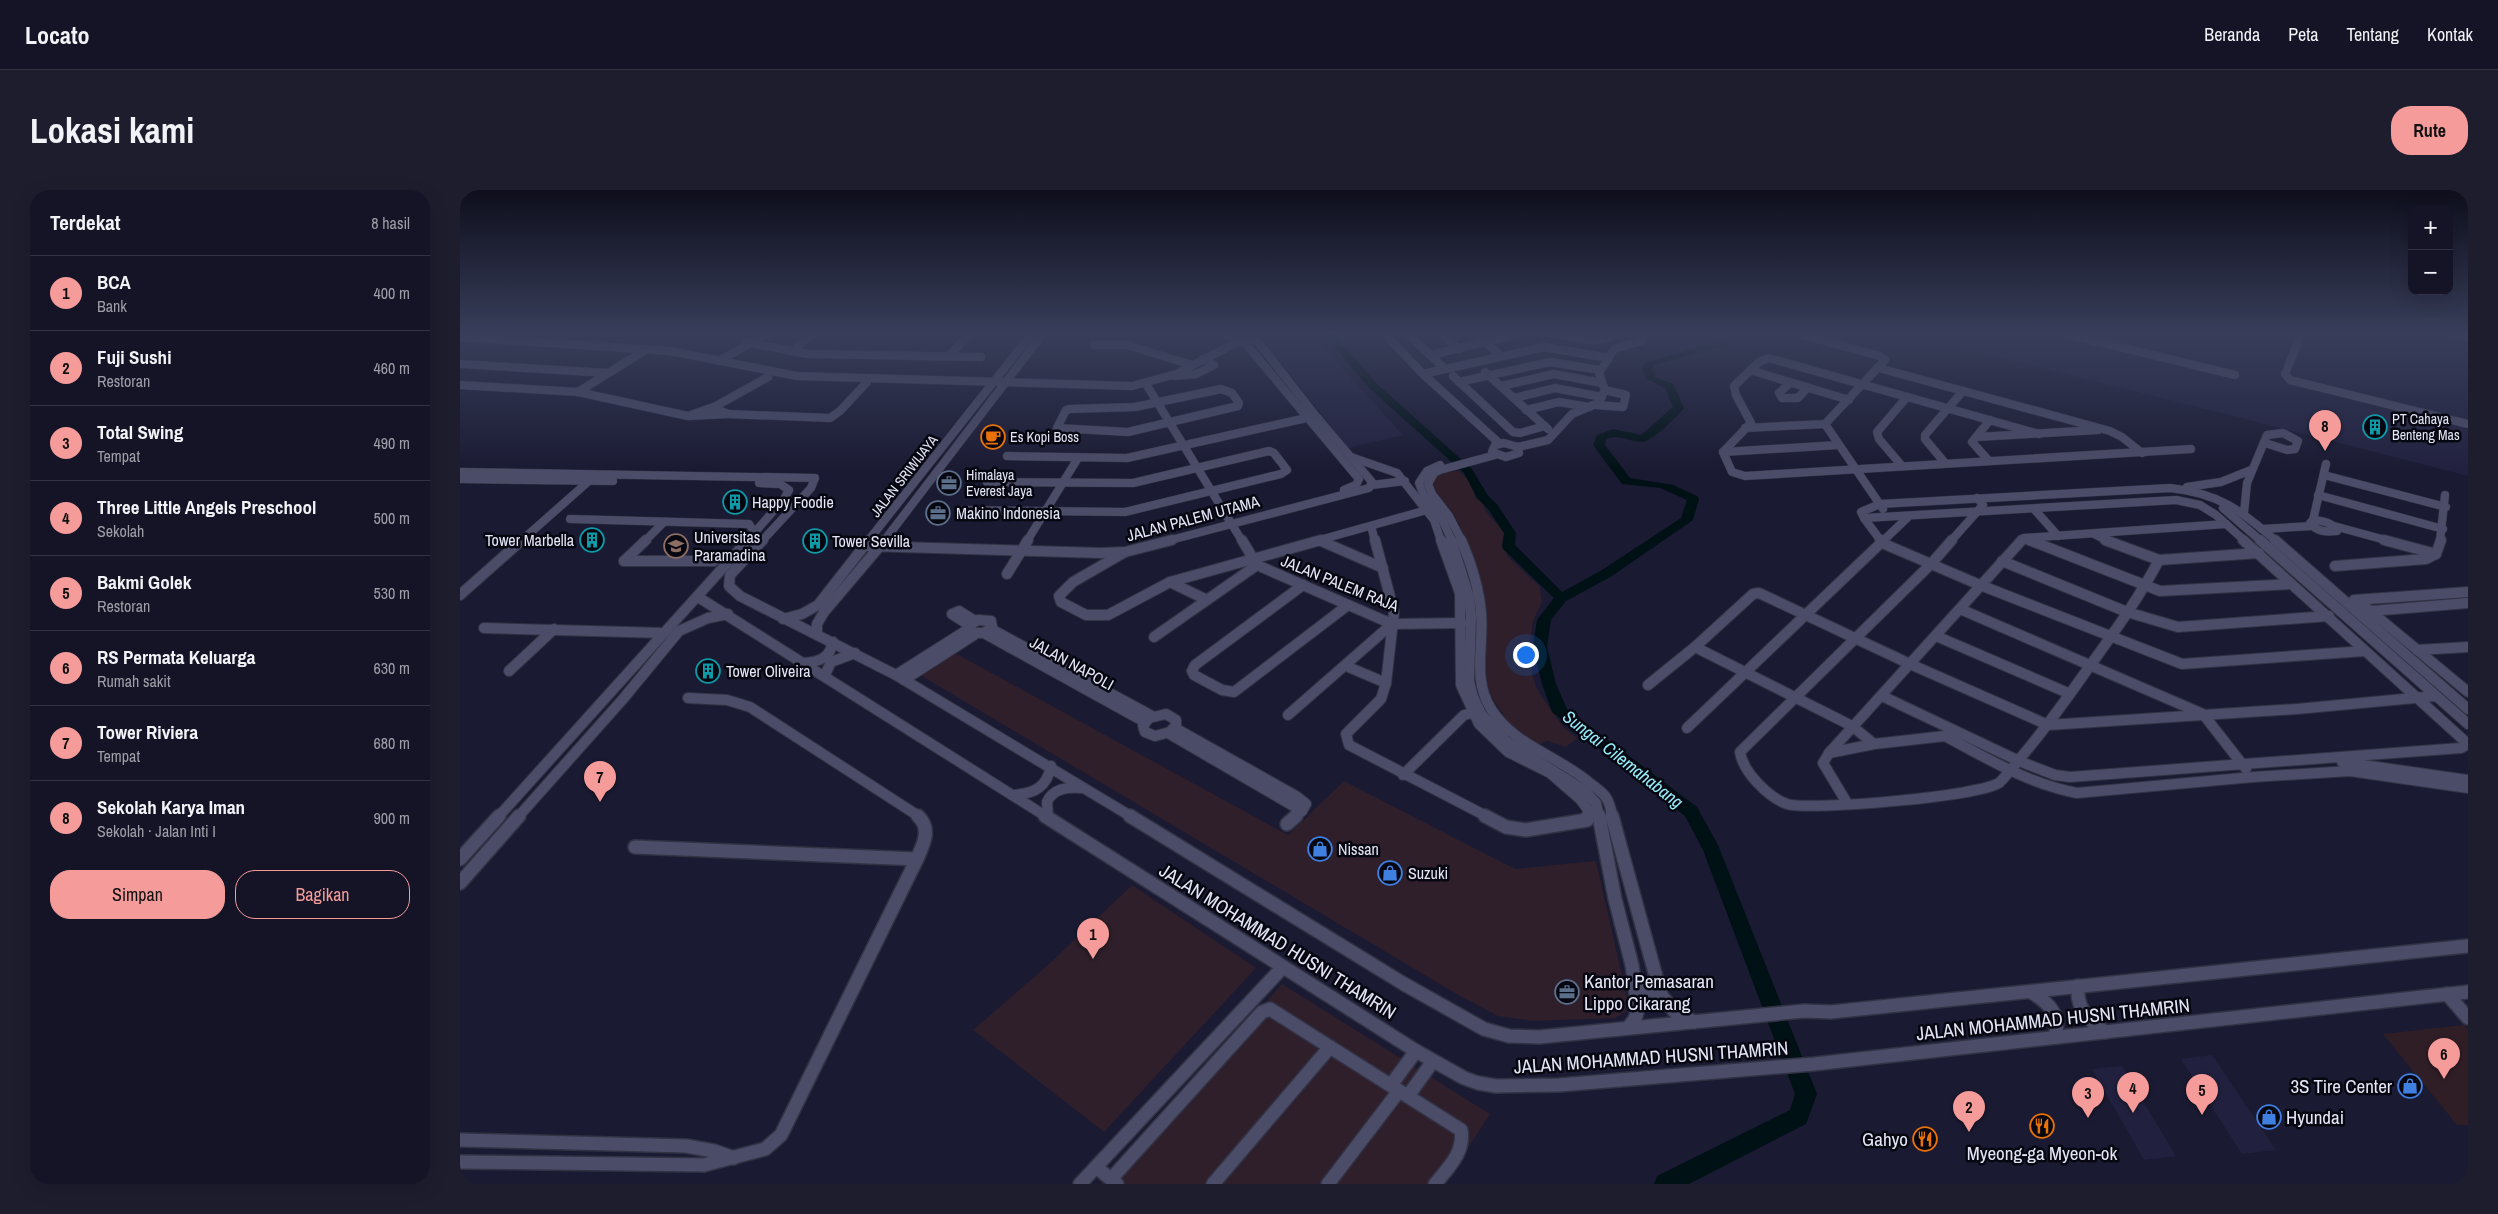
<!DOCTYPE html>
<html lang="id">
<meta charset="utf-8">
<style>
body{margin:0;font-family:"Archivo Narrow",sans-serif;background:#1d1d2e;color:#f1f3f6}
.controls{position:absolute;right:15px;top:15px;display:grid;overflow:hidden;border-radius:10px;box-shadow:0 5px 20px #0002}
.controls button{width:45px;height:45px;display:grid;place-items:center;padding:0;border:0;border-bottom:1px solid #333343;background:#141426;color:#f1f3f6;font:25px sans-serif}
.you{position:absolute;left:1065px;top:464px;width:18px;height:18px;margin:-12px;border:4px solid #fff;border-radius:50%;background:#1a73e8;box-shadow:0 0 0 8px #1a73e833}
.badge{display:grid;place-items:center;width:32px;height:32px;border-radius:50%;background:#f59b9a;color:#111;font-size:16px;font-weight:700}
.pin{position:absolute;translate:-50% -41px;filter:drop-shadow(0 1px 2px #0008)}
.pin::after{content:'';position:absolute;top:26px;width:18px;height:15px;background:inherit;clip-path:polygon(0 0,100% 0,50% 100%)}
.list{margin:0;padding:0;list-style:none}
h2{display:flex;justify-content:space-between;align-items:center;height:65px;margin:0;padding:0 20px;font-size:21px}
h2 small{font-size:16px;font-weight:400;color:#9d9ea7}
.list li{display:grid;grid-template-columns:32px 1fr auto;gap:15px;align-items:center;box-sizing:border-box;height:75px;padding:0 20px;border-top:1px solid #333343}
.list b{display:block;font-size:19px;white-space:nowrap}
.list p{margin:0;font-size:16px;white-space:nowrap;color:#9d9ea7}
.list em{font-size:16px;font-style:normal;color:#9d9ea7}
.actions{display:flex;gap:10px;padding:15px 20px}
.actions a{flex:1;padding:11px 0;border:1px solid #f59b9a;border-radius:20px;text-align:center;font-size:18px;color:#f59b9a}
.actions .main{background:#f59b9a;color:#111}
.map{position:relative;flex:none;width:2008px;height:994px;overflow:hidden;border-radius:20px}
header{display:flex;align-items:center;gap:30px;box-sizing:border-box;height:70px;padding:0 25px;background:#141426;border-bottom:1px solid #333343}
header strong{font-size:24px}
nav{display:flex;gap:28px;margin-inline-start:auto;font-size:18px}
.intro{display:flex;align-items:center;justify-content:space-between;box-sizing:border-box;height:120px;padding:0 30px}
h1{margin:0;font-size:35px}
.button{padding:12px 22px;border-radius:20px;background:#f59b9a;color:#111;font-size:18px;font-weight:700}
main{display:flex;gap:30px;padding:0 30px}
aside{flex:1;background:#141426;border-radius:20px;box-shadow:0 5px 20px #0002}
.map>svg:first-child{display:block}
.commercial{fill:#2e1f2a}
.built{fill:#21213f}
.medical{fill:#301e26}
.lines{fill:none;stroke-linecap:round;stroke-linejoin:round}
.river{fill:#001115;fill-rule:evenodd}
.minor-far2-casing{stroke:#323245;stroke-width:9}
.minor-far1-casing{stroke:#323245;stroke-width:12}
.minor-casing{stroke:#323245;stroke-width:16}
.minor-far2{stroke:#4b4c67;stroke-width:8}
.minor-far1{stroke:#4b4c67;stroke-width:10}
.minor{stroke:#4b4c67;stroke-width:13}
.labels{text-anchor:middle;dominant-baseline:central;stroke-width:5;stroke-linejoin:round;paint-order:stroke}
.far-poi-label{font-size:14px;fill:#e4e6f7;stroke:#060710;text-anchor:start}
.far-street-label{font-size:14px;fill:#e4e6f7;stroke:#060710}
.poi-label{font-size:16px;fill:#e4e6f7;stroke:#060710;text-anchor:start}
.street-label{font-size:16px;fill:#e4e6f7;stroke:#060710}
.water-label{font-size:18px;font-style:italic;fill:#97edfb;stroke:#060710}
.near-street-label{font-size:19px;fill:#e4e6f7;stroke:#060710}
.near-poi-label{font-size:19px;fill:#e4e6f7;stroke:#060710;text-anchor:start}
</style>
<header>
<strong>Locato</strong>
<nav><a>Beranda</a><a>Peta</a><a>Tentang</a><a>Kontak</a></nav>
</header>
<div class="intro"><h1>Lokasi kami</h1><a class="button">Rute</a></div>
<main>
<aside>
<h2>Terdekat<small>8 hasil</small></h2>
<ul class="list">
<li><span class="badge">1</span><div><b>BCA</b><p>Bank</p></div><em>400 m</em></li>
<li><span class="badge">2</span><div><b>Fuji Sushi</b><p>Restoran</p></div><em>460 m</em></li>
<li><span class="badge">3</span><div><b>Total Swing</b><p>Tempat</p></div><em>490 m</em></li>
<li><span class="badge">4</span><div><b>Three Little Angels Preschool</b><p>Sekolah</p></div><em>500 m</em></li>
<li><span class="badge">5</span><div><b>Bakmi Golek</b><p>Restoran</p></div><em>530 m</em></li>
<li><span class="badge">6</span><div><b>RS Permata Keluarga</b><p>Rumah sakit</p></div><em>630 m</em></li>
<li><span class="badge">7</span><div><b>Tower Riviera</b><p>Tempat</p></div><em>680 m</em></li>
<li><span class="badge">8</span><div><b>Sekolah Karya Iman</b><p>Sekolah · Jalan Inti I</p></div><em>900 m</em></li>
</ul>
<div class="actions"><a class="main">Simpan</a><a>Bagikan</a></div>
</aside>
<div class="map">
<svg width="2008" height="994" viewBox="0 0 2008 994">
<rect width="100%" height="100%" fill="#1a1a32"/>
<!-- commercial -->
<g class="commercial">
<path d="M999,281L1013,295L1015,308L1022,312L1027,323L1045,343L1047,366L1080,397L1082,412L1073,431L1070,455L1072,483L1076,497L1088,516L1103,537L1117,548L1106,557L1087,551L1077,555L1065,547L1049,533L1028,502L1024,487L1025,404L999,334L975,300L973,293L975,287L981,282Z"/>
<path d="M495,463L828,645L884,591L1055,679L1136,671L1168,812L1165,822L1155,828L1072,831L1038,826L1000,806L460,485Z"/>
<path d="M672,695L796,778L644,942L513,840L588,775Z"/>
<path d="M822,794L1030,924L985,994H641Z"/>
</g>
<!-- built -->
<g class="built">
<path d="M1436,142H2008V286L1762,223Z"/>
<path d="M852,145L943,245L888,258L806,153Z"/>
<path d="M1752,865L1816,960L1782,964L1721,869Z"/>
<path d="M1662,876L1716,966L1684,970L1632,879Z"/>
</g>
<!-- medical -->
<path class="medical" d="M2004,835L2008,840V935H1997L1923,844Z"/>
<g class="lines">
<!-- river -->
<path class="river" d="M862,142H872L916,193L1012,279L1028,306L1037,314L1056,343L1055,355L1102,402L1142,380L1221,328L1227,310L1200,298L1162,294L1133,255L1137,245L1153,239L1181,245L1213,217L1205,198L1186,189L1182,178L1185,173L1266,149L1259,142H1270L1276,147L1274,153L1194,175L1192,178L1195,187L1213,194L1224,218C1218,226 1191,253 1181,252C1168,251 1159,244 1146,249L1145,255L1170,288L1213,295L1237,306L1239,309L1233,330L1152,386L1106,411L1091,430L1087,457L1096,494L1107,519L1237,617L1258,655L1357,904L1346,934L1229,994H1194L1197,986L1330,920L1335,904L1243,660L1225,626L1092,522L1082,494L1073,457L1077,430L1094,408L1043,359L1042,356L1044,343L1028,319L1017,308L1004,283L908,197Z"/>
<!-- minor-far2 casing -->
<g class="minor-far2-casing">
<g id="minor-far2">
<path d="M686,142H701"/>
<path d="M759,142L782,150L786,154L899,289L896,295L884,300"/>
<path d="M923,142L963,184L1039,253"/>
<path d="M946,142L985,179"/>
<path d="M980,142L999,159"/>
<path d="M1014,142L1041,166"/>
<path d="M1032,142L1052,144"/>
<path d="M1088,142C1108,146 1142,158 1158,142"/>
<path d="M1332,142L1420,166L1425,170L1365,234L1423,319"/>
<path d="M1598,142L1775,185"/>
<path d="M1842,142L1825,184L1830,190L2008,234"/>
<path d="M1984,142L2008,147"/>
<path d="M0,147L210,161L337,186L672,196L716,184L789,146"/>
<path d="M285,152L348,164L521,167"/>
<path d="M634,155H667L732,175"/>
<path d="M333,161L354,142"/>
<path d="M971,165L1065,142"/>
<path d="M489,166L511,142"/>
<path d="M259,171L310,142"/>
<path d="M0,174L148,183"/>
<path d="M1419,178L1650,241L1662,247L1682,263"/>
<path d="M1290,180L1389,210"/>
<path d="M1025,182L1088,239"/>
<path d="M963,184L1084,157L1149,168"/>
<path d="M714,186L736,184L754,175L743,169"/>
<path d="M993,186L1053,242L1060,243L1085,236"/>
<path d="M999,192L1090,172L1140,180"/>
<path d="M1330,193L1319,203L1322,208H1338L1347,198"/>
<path d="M686,194L782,351"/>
<path d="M0,195L118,202L228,226"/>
<path d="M1041,196L1094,184L1142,193"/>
<path d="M761,199L772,203L779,213L778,216L668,242L597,238L606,220L610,219L675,217Z"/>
<path d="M118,202L187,159"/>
<path d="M1054,208L1095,198L1142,207"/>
<path d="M1137,215L1163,217L1166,205L1145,200"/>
<path d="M256,216L308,187"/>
<path d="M256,216L258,220L268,224L228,226Z"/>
<path d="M1066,220L1099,212L1129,217"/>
<path d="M268,224L370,228L380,221L407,192"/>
<path d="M1285,238L1365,234"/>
<path d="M1579,244L1309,168L1299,172L1274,196L1276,205L1291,233L1263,262L1272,282L1285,286L1731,259"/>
<path d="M1516,247L1638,240"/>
<path d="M1044,253L1058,257L1059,263L1046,267L1032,262L1035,255Z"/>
<path d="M1058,257L1088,250L1112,224L1138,213L1145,200L1139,183L1154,159L1181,151L1186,142"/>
<path d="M1263,262L1378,255"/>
<path d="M547,266L667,268L851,227"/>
<path d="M891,267L937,283L974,330L981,351"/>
<path d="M1529,271L1512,252L1530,230"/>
<path d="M1485,273L1465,249V245L1503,201"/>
<path d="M980,275L967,281L959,293L963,304L983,331L992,351"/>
<path d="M1442,276L1419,249L1417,242L1447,207"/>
<path d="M0,282L355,288L351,298L302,351"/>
<path d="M1864,285L1986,317"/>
<path d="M0,289L153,291"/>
<path d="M912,295L945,291"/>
<path d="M1727,297L1761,292L1791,280"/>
<path d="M1858,305L1983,339"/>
<path d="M1763,318L1801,351"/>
<path d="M1574,319L1598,346"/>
<path d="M503,320L665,322L821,284L827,280L814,263L809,261L673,293L527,292"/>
<path d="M1784,323L1787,293L1807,245L1823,243L1838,251L1835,259L1827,260L1805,253"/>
<path d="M1404,328L1401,322L1420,314L1710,298C1758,303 1781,320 1816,351"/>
<path d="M110,329L289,334L294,342"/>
<path d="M1853,330L1866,274"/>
<path d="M1853,330C1863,331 1872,332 1877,341C1866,342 1857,342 1850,333Z"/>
<path d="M911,336L915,351"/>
<path d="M1874,336L1929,351"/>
<path d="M1802,339L1852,336"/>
<path d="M1634,344L1648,351"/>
<path d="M1567,349L1572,351"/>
<path d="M61,351L130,290"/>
<path d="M185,351L204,332"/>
<path d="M287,351L324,309L329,300L320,294L299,293"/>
<path d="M408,351L573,142"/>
<path d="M424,351L584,142"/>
<path d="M567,351L618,268"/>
<path d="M707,351L909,298L912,292L855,225L798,152L776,142"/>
<path d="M856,351L967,320"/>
<path d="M1002,351L989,326L972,304L968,294L974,283L980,280L1035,265"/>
<path d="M1421,351L1404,328L1716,310L1740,315L1756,325L1785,351"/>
<path d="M1423,351L1448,327"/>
<path d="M1491,351L1523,315L1517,308"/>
<path d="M1561,351L1564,348L1766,334"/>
<path d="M1980,351L1985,305"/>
</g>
</g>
<!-- minor-far1 casing -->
<g class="minor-far1-casing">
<g id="minor-far1">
<path d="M303,350L270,385L269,396L280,406L436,485L672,627"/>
<path d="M782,350L797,375L932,434L1002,433"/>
<path d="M915,350L934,422L926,493L921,509L886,544L889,555L1028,627"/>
<path d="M981,350L1000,403L1001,495L1019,534L1048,562L1090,583L1120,609L1129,621L1128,627"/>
<path d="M991,350L1009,407L1011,426L1009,491L1013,507L1021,524L1046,551L1125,601L1136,613L1139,627"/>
<path d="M1001,350C1011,373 1019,397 1021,423C1024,456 1012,489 1031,519C1054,556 1099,566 1131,594C1136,598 1144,603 1147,609C1150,614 1151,622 1153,627"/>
<path d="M1420,350L1422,353L1520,395L1722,474L1905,461"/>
<path d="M1492,350L1471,374L1280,562C1283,582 1308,607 1327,614C1349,621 1525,606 1540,592C1548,584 1555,574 1562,566C1584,540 1603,514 1622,487C1649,449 1677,412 1699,370"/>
<path d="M1569,350L1700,401L1831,394"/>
<path d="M1645,350L1699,370L1799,363"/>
<path d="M1783,350L2008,554"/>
<path d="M1800,350L2008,534"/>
<path d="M1815,350L2008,519"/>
<path d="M1924,350L1976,364"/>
<path d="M861,351L923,378"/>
<path d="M406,356L641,363L665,362L712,350"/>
<path d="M665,362L613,392L599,406L601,412L626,425H648L710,392L861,350"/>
<path d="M164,371H254"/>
<path d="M164,371L186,350"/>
<path d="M1542,371L1667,422L1718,437L1869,426"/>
<path d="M1875,376L1966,369L1976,364L1981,350"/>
<path d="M547,384L568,350"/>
<path d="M710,392L747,410"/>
<path d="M843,395L735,475L732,481L734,485L762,500L774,502L888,415"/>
<path d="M0,405L62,350"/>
<path d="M238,407L587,627"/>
<path d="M1894,410L2008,402"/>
<path d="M1897,410L2008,502"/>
<path d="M1500,419L1743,524L1786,579"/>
<path d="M1911,421L2008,413"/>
<path d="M323,429L342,424L358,415L409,350"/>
<path d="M518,430L531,431L532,437L524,443H509L507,437Z"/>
<path d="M509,435L492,424L499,421L515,431"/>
<path d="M24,438L204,443"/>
<path d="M531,439L692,526"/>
<path d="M524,443L685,532"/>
<path d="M357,445V434L364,422L425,350"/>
<path d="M1476,446L1608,503"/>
<path d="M694,447L797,375"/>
<path d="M1235,457L1392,536L1414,554"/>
<path d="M1957,460L2008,457"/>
<path d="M344,473C359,472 370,468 373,452"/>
<path d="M886,476L926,493"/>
<path d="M49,481L94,439"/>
<path d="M365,485L371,472L395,463"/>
<path d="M436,485L507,440"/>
<path d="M444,490L514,445"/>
<path d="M1188,495L1235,457L1293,404L1299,403L1450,474L1588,535L1837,519L1976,506"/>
<path d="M1422,506L1559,571L1595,585L1610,587L2001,558L2008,554"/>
<path d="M228,508L267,510L290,517L460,627"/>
<path d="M706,524L716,530V535L710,542L695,546L685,542L683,536L689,528Z"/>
<path d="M828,525L932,434"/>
<path d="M1227,538L1424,350"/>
<path d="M708,543L842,621L846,614L836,606L715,538"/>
<path d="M1485,546C1528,569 1569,594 1617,603L1793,587L1890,581L2008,598"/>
<path d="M1369,563L1414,554L1485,546L1489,541"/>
<path d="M1882,572L2008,590"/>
<path d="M943,585L1004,525L1012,523"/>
<path d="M555,605C575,603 587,597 591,576"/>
<path d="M1387,613L1363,573L1369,563L1562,350"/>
<path d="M38,627L288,350"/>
<path d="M58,627L163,509L219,441L248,428L268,424"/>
<path d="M588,627L587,612C593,598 608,597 622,598"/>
<path d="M835,627L842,621"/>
</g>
</g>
<!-- minor casing -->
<g class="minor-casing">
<g id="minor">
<path d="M585,626L956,861L1004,888L1018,893L1036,896L1099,895L1354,874L2008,802"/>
<path d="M670,626L944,794L1024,839L1049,846L1079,847L1344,821L1371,822L2008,756"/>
<path d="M1025,626L1046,637L1066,640L1127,630L1128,626"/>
<path d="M1139,626L1155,709L1172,775L1178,819L1175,829L1168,838"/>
<path d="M1152,626L1201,805L1214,821L1234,832"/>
<path d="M827,634L836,626"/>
<path d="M175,657L457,669"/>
<path d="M0,669L39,626"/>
<path d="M0,693L59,626"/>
<path d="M1178,793L1186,806L1192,807L1201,805"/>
<path d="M1618,796C1616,818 1628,830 1645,842"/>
<path d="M1571,802C1589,813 1601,824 1595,847"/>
<path d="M1987,804L2008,828"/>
<path d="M931,895L956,861"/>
<path d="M948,906L973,871"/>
<path d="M0,950L226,956L254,961L274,968"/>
<path d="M0,972L244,975L305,959L321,945L457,669C463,655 472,639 458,626"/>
<path d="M636,977L657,994"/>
<path d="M651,989L802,822L810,819L1001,940C1005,962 988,978 975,994"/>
<path d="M620,994L823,777"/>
<path d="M753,994L870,857"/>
<path d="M868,994L939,901"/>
</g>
</g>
<!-- minor-far2 -->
<use href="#minor-far2" class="minor-far2"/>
<!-- minor-far1 -->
<use href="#minor-far1" class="minor-far1"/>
<!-- minor -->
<use href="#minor" class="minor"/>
</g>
<!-- sky -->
<linearGradient id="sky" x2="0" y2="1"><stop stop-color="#0e0e1c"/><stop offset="0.51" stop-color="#383e5a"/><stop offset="1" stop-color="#383e5a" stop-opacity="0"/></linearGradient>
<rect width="2008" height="281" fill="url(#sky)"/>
<!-- icons -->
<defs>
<g id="building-ring" transform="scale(1.25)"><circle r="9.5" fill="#060710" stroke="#0f9aa8" stroke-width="1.5"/><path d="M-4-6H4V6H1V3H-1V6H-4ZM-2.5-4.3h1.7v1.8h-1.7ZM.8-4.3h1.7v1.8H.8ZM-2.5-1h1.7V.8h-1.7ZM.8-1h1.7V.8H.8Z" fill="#0f9aa8"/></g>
<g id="cafe-ring" transform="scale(1.25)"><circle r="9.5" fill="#060710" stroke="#e8710a" stroke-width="1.5"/><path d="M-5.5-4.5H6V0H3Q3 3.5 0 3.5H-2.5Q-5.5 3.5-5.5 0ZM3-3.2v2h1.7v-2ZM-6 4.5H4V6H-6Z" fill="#e8710a"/></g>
<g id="office-ring" transform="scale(1.25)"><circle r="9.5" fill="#060710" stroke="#5c6f8a" stroke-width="1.5"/><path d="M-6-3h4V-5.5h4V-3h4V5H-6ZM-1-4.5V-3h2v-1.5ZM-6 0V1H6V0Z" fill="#5c6f8a"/></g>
<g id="university-ring" transform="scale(1.25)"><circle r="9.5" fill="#060710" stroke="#8d6e63" stroke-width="1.5"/><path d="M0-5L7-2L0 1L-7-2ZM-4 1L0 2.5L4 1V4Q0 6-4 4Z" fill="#8d6e63"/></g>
<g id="shop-ring" transform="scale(1.25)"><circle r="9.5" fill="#060710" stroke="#3f7fe0" stroke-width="1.5"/><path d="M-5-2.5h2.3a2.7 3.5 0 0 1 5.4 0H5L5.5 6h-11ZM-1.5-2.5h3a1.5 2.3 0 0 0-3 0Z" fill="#3f7fe0"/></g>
<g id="restaurant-ring" transform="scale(1.25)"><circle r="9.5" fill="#060710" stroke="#e8710a" stroke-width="1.5"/><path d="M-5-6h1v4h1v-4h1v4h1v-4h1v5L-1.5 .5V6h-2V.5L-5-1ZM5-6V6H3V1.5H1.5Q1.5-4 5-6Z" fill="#e8710a"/></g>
</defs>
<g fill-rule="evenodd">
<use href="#building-ring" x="1915" y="237"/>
<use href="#cafe-ring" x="533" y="247"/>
<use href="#office-ring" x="489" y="293"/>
<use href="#building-ring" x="275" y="312"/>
<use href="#office-ring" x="478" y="323"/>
<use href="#building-ring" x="132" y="350"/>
<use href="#building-ring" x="355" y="351"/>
<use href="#university-ring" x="216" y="356"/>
<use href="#building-ring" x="248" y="481"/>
<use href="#shop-ring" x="860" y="659"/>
<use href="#shop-ring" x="930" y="683"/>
<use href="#office-ring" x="1107" y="802"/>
<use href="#shop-ring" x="1950" y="896"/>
<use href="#shop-ring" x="1809" y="927"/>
<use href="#restaurant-ring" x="1582" y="936"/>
<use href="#restaurant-ring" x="1465" y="949"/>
</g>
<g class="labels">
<!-- far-poi labels -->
<g class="far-poi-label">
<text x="1932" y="229">PT Cahaya<tspan x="1932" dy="16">Benteng Mas</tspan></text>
<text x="550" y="247">Es Kopi Boss</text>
<text x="506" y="285">Himalaya<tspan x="506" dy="16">Everest Jaya</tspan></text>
</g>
<!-- far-street labels -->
<g class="far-street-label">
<text transform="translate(444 286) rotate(-52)">JALAN SRIWIJAYA</text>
</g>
<!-- poi labels -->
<g class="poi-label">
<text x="292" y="312">Happy Foodie</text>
<text x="496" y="323">Makino Indonesia</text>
<text x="234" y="347">Universitas<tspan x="234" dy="18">Paramadina</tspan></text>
<text x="114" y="350" text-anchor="end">Tower Marbella</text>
<text x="372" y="351">Tower Sevilla</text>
<text x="266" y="481">Tower Oliveira</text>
<text x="878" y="659">Nissan</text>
<text x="948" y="683">Suzuki</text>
</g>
<!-- street labels -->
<g class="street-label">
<text transform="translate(733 328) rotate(-15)">JALAN PALEM UTAMA</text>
<text transform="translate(880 393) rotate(22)">JALAN PALEM RAJA</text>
<text transform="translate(612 473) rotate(29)">JALAN NAPOLI</text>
</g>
<!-- water labels -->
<g class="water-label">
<text transform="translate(1163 569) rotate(38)">Sungai Cilemahabang</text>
</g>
<!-- near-street labels -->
<g class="near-street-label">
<text transform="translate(818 751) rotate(32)">JALAN MOHAMMAD HUSNI THAMRIN</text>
<text transform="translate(1593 829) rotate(-6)">JALAN MOHAMMAD HUSNI THAMRIN</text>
<text transform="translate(1191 867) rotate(-4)">JALAN MOHAMMAD HUSNI THAMRIN</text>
</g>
<!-- near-poi labels -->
<g class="near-poi-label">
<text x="1124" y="791">Kantor Pemasaran<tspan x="1124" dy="22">Lippo Cikarang</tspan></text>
<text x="1932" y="896" text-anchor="end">3S Tire Center</text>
<text x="1826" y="927">Hyundai</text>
<text x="1448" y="949" text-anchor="end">Gahyo</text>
<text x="1582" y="963" text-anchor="middle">Myeong-ga Myeon-ok</text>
</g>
</g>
</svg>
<div class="controls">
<button>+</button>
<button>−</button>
</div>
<div class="you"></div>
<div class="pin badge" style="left:633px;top:769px">1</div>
<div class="pin badge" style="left:1509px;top:942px">2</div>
<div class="pin badge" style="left:1628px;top:928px">3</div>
<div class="pin badge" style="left:1673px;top:923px">4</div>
<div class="pin badge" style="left:1742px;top:925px">5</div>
<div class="pin badge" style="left:1984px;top:889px">6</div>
<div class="pin badge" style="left:140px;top:612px">7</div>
<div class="pin badge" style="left:1865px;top:261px">8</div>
</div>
</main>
